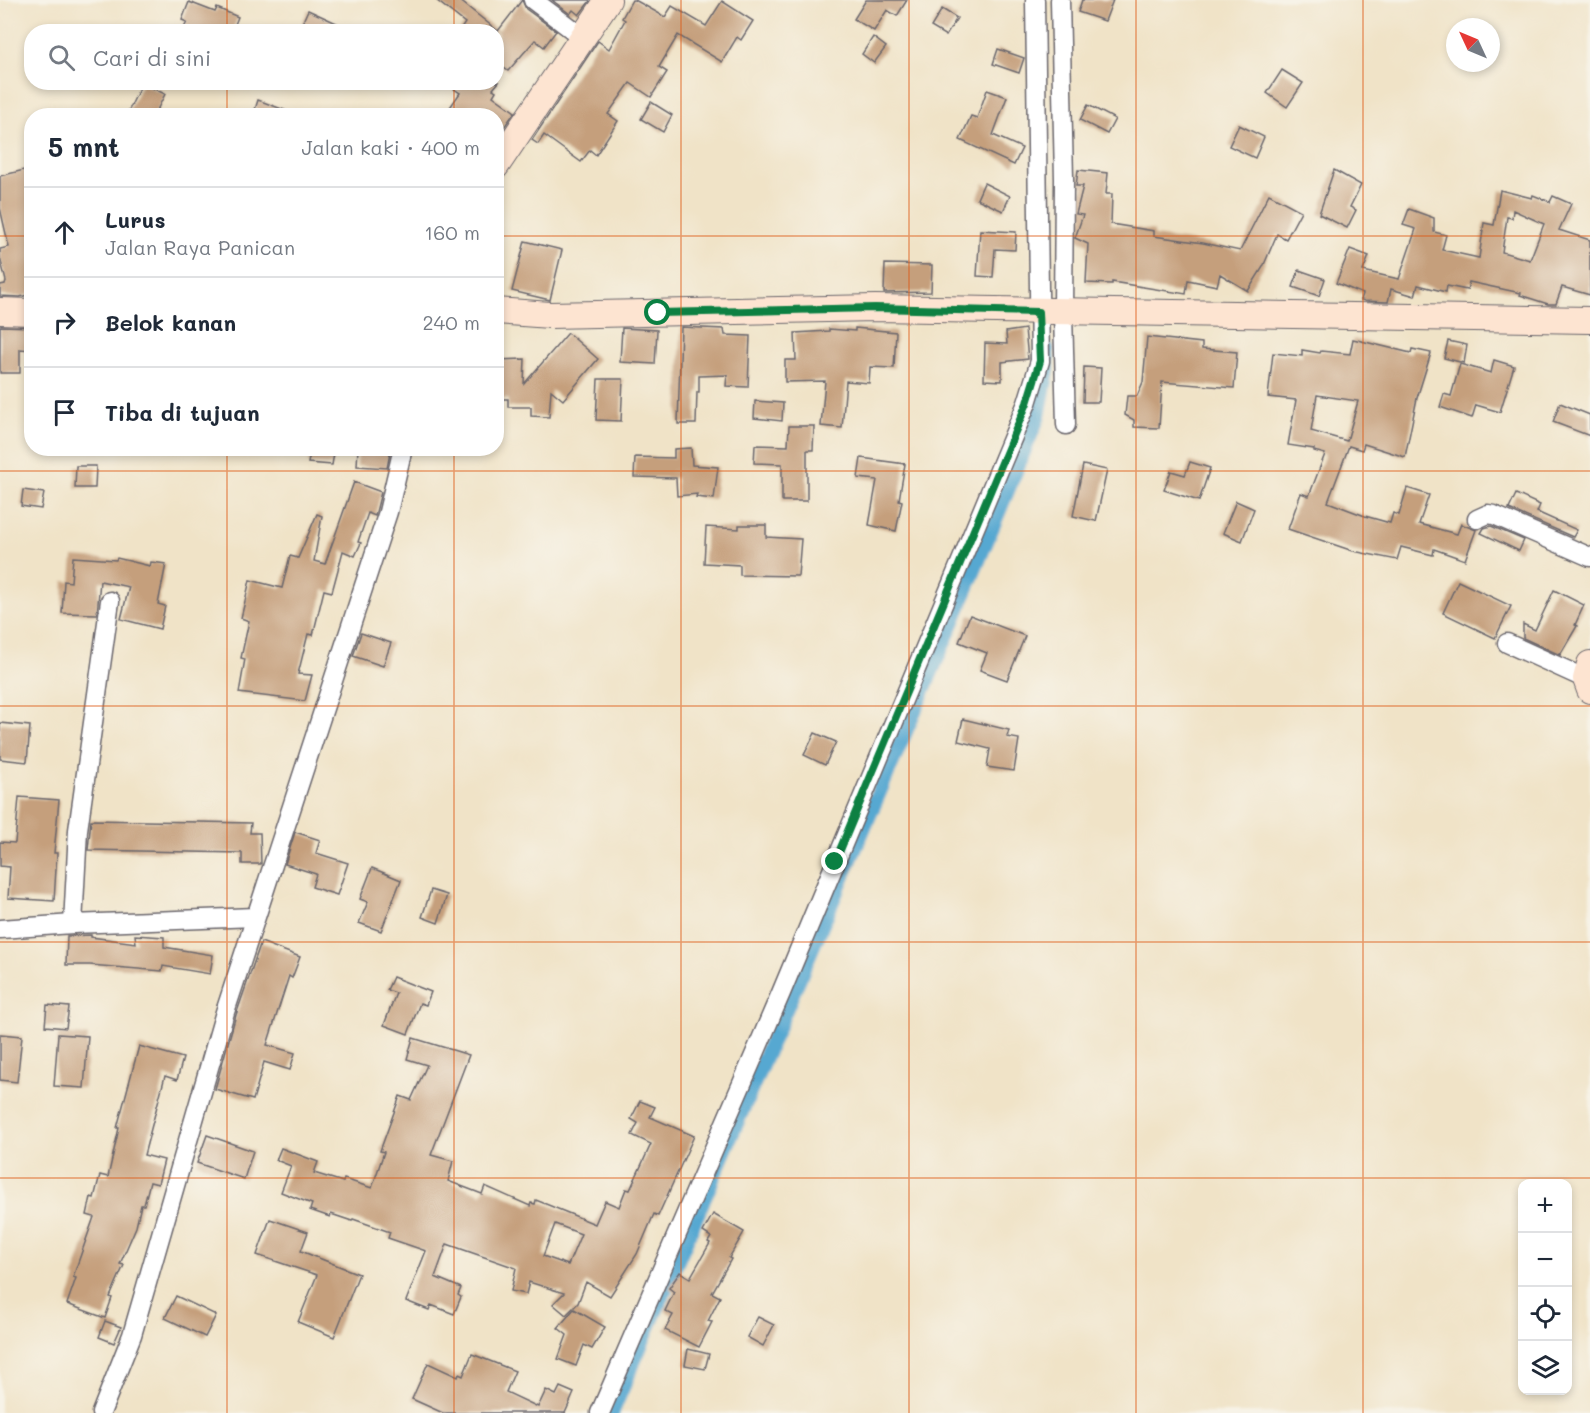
<!DOCTYPE html>
<html lang="id">
<meta charset="utf-8">
<style>
body{margin:0;font-family:Mali,sans-serif;background:#f2f2f3;color:#1f2937}
.controls{position:absolute;right:18px;bottom:18px;display:grid;overflow:hidden;border-radius:12px;box-shadow:0 3px 9px #0003}
.controls button{width:54px;height:54px;display:grid;place-items:center;padding:0;border:0;border-bottom:2px solid #e0e1e3;background:#fff;color:#1f2937;font:30px sans-serif}
.compass{position:absolute;left:1446px;top:18px;width:54px;height:54px;border-radius:50%;background:#fff;box-shadow:0 3px 9px #0003;rotate:314deg}
.stop{position:absolute;width:18px;height:18px;margin:-14px;border:4px solid #0b8043;border-radius:50%;background:#fff}
.stop.end{background:#0b8043;border-color:#fff;box-shadow:0 2px 6px #0008}
.list{margin:0;padding:0;list-style:none}
h2{display:flex;justify-content:space-between;align-items:center;height:78px;margin:0;padding:0 24px;font-size:26px}
h2 small{font-size:20px;font-weight:400;color:#747a83}
.list li{display:grid;grid-template-columns:39px 1fr auto;gap:18px;align-items:center;box-sizing:border-box;height:90px;padding:0 24px;border-top:2px solid #e0e1e3}
.list b{display:block;font-size:22px;white-space:nowrap}
.list p{margin:0;font-size:20px;white-space:nowrap;color:#747a83}
.list em{font-size:20px;font-style:normal;color:#747a83}
.icon{flex:none;width:33px;height:33px;fill:none;stroke:currentColor;stroke-width:2;stroke-linecap:round;stroke-linejoin:round}
.map{position:relative;flex:none;width:1590px;height:1413px;overflow:hidden}
.search{position:absolute;background:#fff;box-shadow:0 3px 9px #0003;left:24px;top:24px;width:480px;height:66px;display:flex;align-items:center;gap:15px;box-sizing:border-box;padding:0 21px;border-radius:24px;color:#747a83;font-size:22px}
.panel{position:absolute;background:#fff;box-shadow:0 3px 9px #0003;left:24px;top:108px;width:480px;height:348px;border-radius:24px}
.map>svg:first-child{display:block}
.lines{fill:none;stroke-linecap:round;stroke-linejoin:round}
.canal{stroke:#56a8d1;stroke-width:16}
.building{fill:#c59f7c;fill-rule:evenodd}
.street-casing{stroke:#6a666c;stroke-width:21}
.secondary-casing{stroke:#6a666c;stroke-width:28}
.street{stroke:#fff;stroke-width:18}
.secondary{stroke:#fde4d1;stroke-width:26}
.route{stroke:#0b8043;stroke-width:8}
.grid{fill:none;stroke:#de560e;stroke-width:1.5;stroke-opacity:0.55}
</style>
<div class="map">
<svg width="1590" height="1413" viewBox="0 0 1590 1413">
<rect width="100%" height="100%" fill="#f7f3e8"/>
<filter id="ink" filterUnits="userSpaceOnUse"><feTurbulence type="fractalNoise" baseFrequency=".0167" numOctaves="2"/><feDisplacementMap in="SourceGraphic" scale="12" xChannelSelector="R" yChannelSelector="G"/><feConvolveMatrix kernelMatrix="1 2 1 2 8 2 1 2 1" color-interpolation-filters="sRGB"/></filter>
<filter id="wash" filterUnits="userSpaceOnUse"><feTurbulence type="fractalNoise" baseFrequency=".008" numOctaves="4" result="noise"/><feDisplacementMap in="SourceGraphic" scale="24" xChannelSelector="R" yChannelSelector="G"/><feGaussianBlur stdDeviation="1.35" result="paint"/><feColorMatrix in="noise" values="0 0 0 0 0 0 0 0 0 0 0 0 0 0 0 0 0 1.4 0 .05"/><feComposite in="paint" operator="in"/></filter>
<g filter="url(#wash)">
<rect width="100%" height="100%" fill="#f0e3c7"/>
<g class="lines">
<!-- canal -->
<path class="canal" d="M611,1413L954,618L1038,416L1047,370L1046,349"/>
</g>
<g id="blocks">
<!-- building -->
<g class="building">
<path d="M436,0H459L498,31L522,0L526,9L556,31L544,47L535,40L508,71L496,62L498,32H459L465,23Z"/>
<path d="M552,0H589L590,1L579,15L573,10L570,14Z"/>
<path d="M632,0H635L665,17L672,6L706,26L722,1L753,21L741,40L737,37L722,62L678,35L659,67L667,72L651,97L630,83L608,114L618,121L596,155L590,150L581,162L544,135L538,144L532,140L598,41L609,49L625,20L622,18Z"/>
<path d="M866,0H907L897,16L887,10L874,31L854,19Z"/>
<path d="M1082,0H1113L1105,21L1078,12Z"/>
<path d="M189,2L215,12L217,8L238,17L232,32H182L187,22L182,20Z"/>
<path d="M942,9L957,18L946,36L931,27Z"/>
<path d="M308,10L356,32H298Z"/>
<path d="M873,37L886,47L874,63L862,54Z"/>
<path d="M998,49L1024,58L1019,73L993,64Z"/>
<path d="M1282,70L1303,83L1287,107L1267,93Z"/>
<path d="M444,82H499L493,89L496,91L493,96L515,112L504,127L496,121V116H444L460,93Z"/>
<path d="M142,83L165,94L154,116H126Z"/>
<path d="M987,90L1007,97L993,135L1022,148L1014,165L960,140L971,116L977,118Z"/>
<path d="M258,100L295,114V116H253Z"/>
<path d="M651,102L672,115L663,132L641,119Z"/>
<path d="M1088,105L1115,119L1107,134L1080,120Z"/>
<path d="M1239,125L1264,137L1255,158L1229,146Z"/>
<path d="M32,168V294L20,297L0,296V285L5,284L6,281L0,258V249L9,247L0,208V176Z"/>
<path d="M1078,170L1108,173L1106,194H1112L1111,224L1154,231V236L1203,243L1240,251L1269,194L1301,211L1286,239L1277,234L1263,267L1248,291L1220,274L1217,286L1188,280L1186,294L1112,282V284L1086,283L1088,244L1075,238L1083,215L1076,214L1083,186H1076Z"/>
<path d="M1334,170L1361,185L1350,207L1356,210L1347,228L1319,214Z"/>
<path d="M984,183L1010,196L1003,211L977,199Z"/>
<path d="M1500,190L1532,198L1533,195L1550,202L1553,196L1571,204L1559,230L1590,240V295L1562,287L1556,304H1548L1520,295L1521,293L1469,282L1467,290L1447,286L1446,292L1418,285L1415,296L1391,289L1388,302L1365,301L1361,300L1363,294L1336,283L1350,249L1369,256L1363,271L1399,279L1416,229L1403,225L1409,209L1434,218V232L1446,235L1442,250L1479,258L1484,223L1494,225ZM1513,210L1544,224L1530,260L1502,252L1507,217L1512,218Z"/>
<path d="M980,230L1016,232L1015,250L995,249L993,277L977,276Z"/>
<path d="M525,241L562,250L550,300L512,291Z"/>
<path d="M885,264L932,265L931,292L884,293Z"/>
<path d="M1299,270L1325,279L1319,296L1293,287Z"/>
<path d="M0,326L32,327V350L20,349V373H0Z"/>
<path d="M681,327L724,329L725,335L750,336L748,387L726,386L727,375L699,376V392H697L696,424H678Z"/>
<path d="M622,328L657,330L655,364L620,362Z"/>
<path d="M855,328L896,332L894,368L870,367L869,383L846,381L842,428L821,426L825,381L785,382V360H796L795,333L829,331V329L855,331Z"/>
<path d="M1025,329L1028,359L1002,362V381L984,380L985,343L1007,344L1006,332Z"/>
<path d="M568,333L598,359L563,400L551,390L549,417L531,416V407H508V399H496V360L525,359L524,384Z"/>
<path d="M1147,337L1202,343V349L1237,352L1234,388L1162,382L1159,428L1134,427V420L1125,415L1127,396H1137L1143,382Z"/>
<path d="M1353,339L1411,353L1412,349L1431,353L1417,398L1405,457L1364,444L1362,450L1349,446L1328,502L1365,516L1390,523L1393,513L1399,515L1407,488L1429,495L1419,524L1457,534L1461,524L1476,530L1465,560L1434,549L1433,555L1401,547L1397,560L1353,551L1288,529L1301,493L1309,496L1325,454L1314,451V449L1288,445L1296,400L1268,397L1273,353L1302,356V350L1320,353L1321,351L1350,354ZM1317,395L1358,401L1347,441L1311,431Z"/>
<path d="M1448,341L1467,345L1464,363L1444,358Z"/>
<path d="M1494,360L1514,366L1500,412L1476,405L1472,418L1440,407L1444,394L1451,396L1460,364L1491,373Z"/>
<path d="M1084,367L1101,368L1099,402H1083Z"/>
<path d="M598,379H623L621,421L596,420Z"/>
<path d="M755,401L783,403L782,421L754,418Z"/>
<path d="M1560,403L1590,415V436L1553,422Z"/>
<path d="M789,426H814L813,450H807V501H782V464L754,463L755,445L788,446Z"/>
<path d="M311,448H335L332,465L308,463Z"/>
<path d="M358,448H391L387,468L357,466Z"/>
<path d="M691,448L692,465L718,467L714,499L696,497L697,494L677,496L676,478L634,477L635,457L674,458V449Z"/>
<path d="M861,458L905,464L899,500L902,501L896,531L869,525L877,480L858,478Z"/>
<path d="M1190,462L1210,468L1199,501L1164,490L1171,471L1185,475Z"/>
<path d="M1083,465L1107,470L1096,521L1073,516Z"/>
<path d="M76,466H96L95,488H75Z"/>
<path d="M354,482L381,492L375,516L368,513L358,542L361,543L355,556L343,551L332,592L324,590L313,635L308,634L298,674L312,675L305,701L239,693L245,659L241,658L249,621L241,618L250,580L282,588L290,556L298,558L317,514L322,516L314,561L325,564Z"/>
<path d="M23,490L44,493L41,509L21,506Z"/>
<path d="M1516,494L1540,505L1537,512L1577,530L1573,537L1509,509Z"/>
<path d="M1236,501L1254,509L1242,541L1223,533Z"/>
<path d="M739,525H766V537L801,539L798,576L740,575V565L704,563L706,527L739,529Z"/>
<path d="M1491,526L1524,540L1519,551L1481,533L1484,528Z"/>
<path d="M73,557L116,560L117,558L150,566L151,562L166,564L158,604L165,606L160,629L121,619L129,587L100,581L97,614L62,613L64,581L71,582Z"/>
<path d="M1458,581L1511,606L1495,638L1443,613Z"/>
<path d="M1554,590L1584,605L1575,625L1577,626L1560,655L1523,638V624L1535,630Z"/>
<path d="M970,615L1025,636L1007,680L980,670L987,653L959,642Z"/>
<path d="M361,633L391,643L383,666L353,656Z"/>
<path d="M963,719L1009,730L1007,737L1019,739L1014,771L987,767L990,749L958,741Z"/>
<path d="M0,723L30,726L27,762L0,759Z"/>
<path d="M815,733L836,742L825,765L804,755Z"/>
<path d="M19,797L59,800L54,853H57L54,901L8,898L10,867L0,866V842L15,843Z"/>
<path d="M91,820L251,823L250,833H260L261,864H242V853L88,850Z"/>
<path d="M295,832L320,840L316,853L348,863L337,895L312,887L316,874L285,864Z"/>
<path d="M372,868L401,880L381,931L359,923L368,902L360,899Z"/>
<path d="M431,890L447,895L438,923L422,917Z"/>
<path d="M91,935V937L136,943L135,935L164,937V947L213,955L210,974L163,966L162,971L90,965H66L67,936Z"/>
<path d="M261,942L300,957L292,978L289,976L267,1045L295,1053L290,1070L264,1062L253,1100L215,1089L236,1015Z"/>
<path d="M393,977L431,992L426,1005L420,1003L408,1034L384,1025L396,993L387,990Z"/>
<path d="M47,1005L69,1007L66,1028L45,1026Z"/>
<path d="M0,1034L22,1036L17,1082L0,1080Z"/>
<path d="M58,1034L88,1036L84,1088L54,1086Z"/>
<path d="M413,1038L469,1055L431,1155L453,1161L448,1181L482,1194L485,1186L530,1206L531,1203L535,1204L536,1200L595,1224L605,1201L619,1207L626,1189L630,1190L651,1144L632,1135L638,1123L631,1119L640,1101L655,1107L650,1117L694,1136L658,1216L654,1214L637,1254L610,1296L586,1282L578,1303L566,1315L553,1304L564,1293L529,1282L526,1294L511,1291L516,1268L447,1244L435,1277L461,1288L458,1295L461,1297L454,1314L431,1305L429,1310L406,1301L426,1251L388,1238L390,1232L353,1219L352,1221L331,1214L330,1217L310,1210L312,1204L281,1192L291,1166L276,1160L281,1148L318,1162L314,1173L343,1182L344,1179L372,1188L384,1152L380,1151L400,1096L411,1100L427,1065L407,1059ZM555,1224L581,1234L568,1265L543,1256Z"/>
<path d="M139,1046L183,1058L177,1080L165,1076L144,1155L164,1160L158,1184L150,1182L144,1205H141L136,1227L120,1264L124,1265L110,1297L112,1298L105,1318L67,1304L76,1278L73,1277L94,1217L87,1215L91,1197L94,1198L100,1175L108,1177L119,1128H117Z"/>
<path d="M207,1135L253,1151L244,1179L197,1163Z"/>
<path d="M713,1214L744,1232L729,1258L731,1259L712,1293L720,1297L708,1321L712,1322L699,1347L665,1330L673,1315L665,1311L674,1292L669,1288L680,1272L690,1278L710,1243L708,1242L711,1237L703,1232Z"/>
<path d="M270,1219L308,1232L301,1251L359,1274L334,1337L298,1322L317,1275L257,1255Z"/>
<path d="M176,1296L216,1315L205,1337L165,1318Z"/>
<path d="M574,1309L605,1327L592,1349L584,1345L576,1366L558,1359L567,1335L558,1328Z"/>
<path d="M758,1317L774,1325L763,1346L747,1337Z"/>
<path d="M105,1321L121,1327L114,1343L99,1337Z"/>
<path d="M688,1349L709,1354L705,1369L685,1365Z"/>
<path d="M472,1354L515,1371L506,1392L538,1407L546,1390L556,1395L560,1387L574,1393L565,1413H443L412,1399L428,1363L458,1377L459,1374L463,1376Z"/>
</g>
</g>
</g>
<g filter="url(#ink)">
<use href="#blocks" fill-opacity="0" stroke="#6a666c" stroke-width="1.5"/>
<g class="lines">
<!-- street casing -->
<g class="street-casing">
<g id="street">
<path d="M533,0L582,37"/>
<path d="M1060,0L1064,179L1063,313L1066,425"/>
<path d="M1477,519L1488,514L1494,515L1590,557"/>
<path d="M110,601L78,830L73,924L255,917"/>
<path d="M1507,643L1586,679"/>
<path d="M0,929L73,924"/>
<path d="M101,1413L132,1335L225,1012L388,512L403,448"/>
<path d="M600,1413L781,993L1027,403L1040,361L1035,0"/>
</g>
</g>
<!-- secondary casing -->
<g class="secondary-casing">
<g id="secondary">
<path d="M496,166L608,0"/>
<path d="M0,311L32,312"/>
<path d="M496,311L550,315L875,308L1590,320"/>
<path d="M1590,664L1586,679L1590,690"/>
</g>
</g>
<!-- street -->
<use href="#street" class="street"/>
<!-- secondary -->
<use href="#secondary" class="secondary"/>
</g>
</g>
<g class="lines" filter="url(#ink)">
<!-- route -->
<path class="route" d="M658,313L875,308L1038,312L1040,361L1027,403L835,862"/>
</g>
<!-- grid -->
<path class="grid" d="M227,0V32M454,0V32M681,0V1413M909,0V1413M1136,0V1413M1363,0V1413M227,82V116M454,82V116M0,236H32M496,236H1590M227,448V1413M454,448V1413M0,471H1590M0,706H1590M0,942H1590M0,1178H1590"/>
</svg>
<div class="controls">
<button>+</button>
<button>−</button>
<button><svg class="icon" aria-label="locate" viewBox="0 0 24 24"><circle cx="12" cy="12" r="6"/><path d="M12 2v4M12 18v4M2 12h4M18 12h4"/></svg></button>
<button><svg class="icon" aria-label="layers" viewBox="0 0 24 24"><path d="M12 4l9 5-9 5-9-5zM3 14l9 5 9-5"/></svg></button>
</div>
<svg class="compass" viewBox="-18 -18 36 36"><path d="M0-13l5 13h-10z" fill="#e53935"/><path d="M0 13l5-13h-10z" fill="#747a83"/></svg>
<div class="stop" style="left:658px;top:313px"></div>
<div class="stop end" style="left:835px;top:862px"></div>
<div class="search"><svg class="icon" aria-label="search" viewBox="0 0 24 24"><circle cx="10" cy="10" r="6"/><path d="M15 15l6 6"/></svg>Cari di sini</div>
<section class="panel">
<h2>5 mnt<small>Jalan kaki · 400 m</small></h2>
<ul class="list">
<li><svg class="icon" aria-label="ahead" viewBox="0 0 24 24"><path d="M12 20V5M6 11l6-6 6 6"/></svg><div><b>Lurus</b><p>Jalan Raya Panican</p></div><em>160 m</em></li>
<li><svg class="icon" aria-label="right" viewBox="0 0 24 24"><path d="M7 20v-9h11M14 6l5 5-5 5"/></svg><div><b>Belok kanan</b></div><em>240 m</em></li>
<li><svg class="icon" aria-label="arrive" viewBox="0 0 24 24"><path d="M6 21V4h12l-3 4 3 4H6"/></svg><div><b>Tiba di tujuan</b></div></li>
</ul>
</section>
</div>
